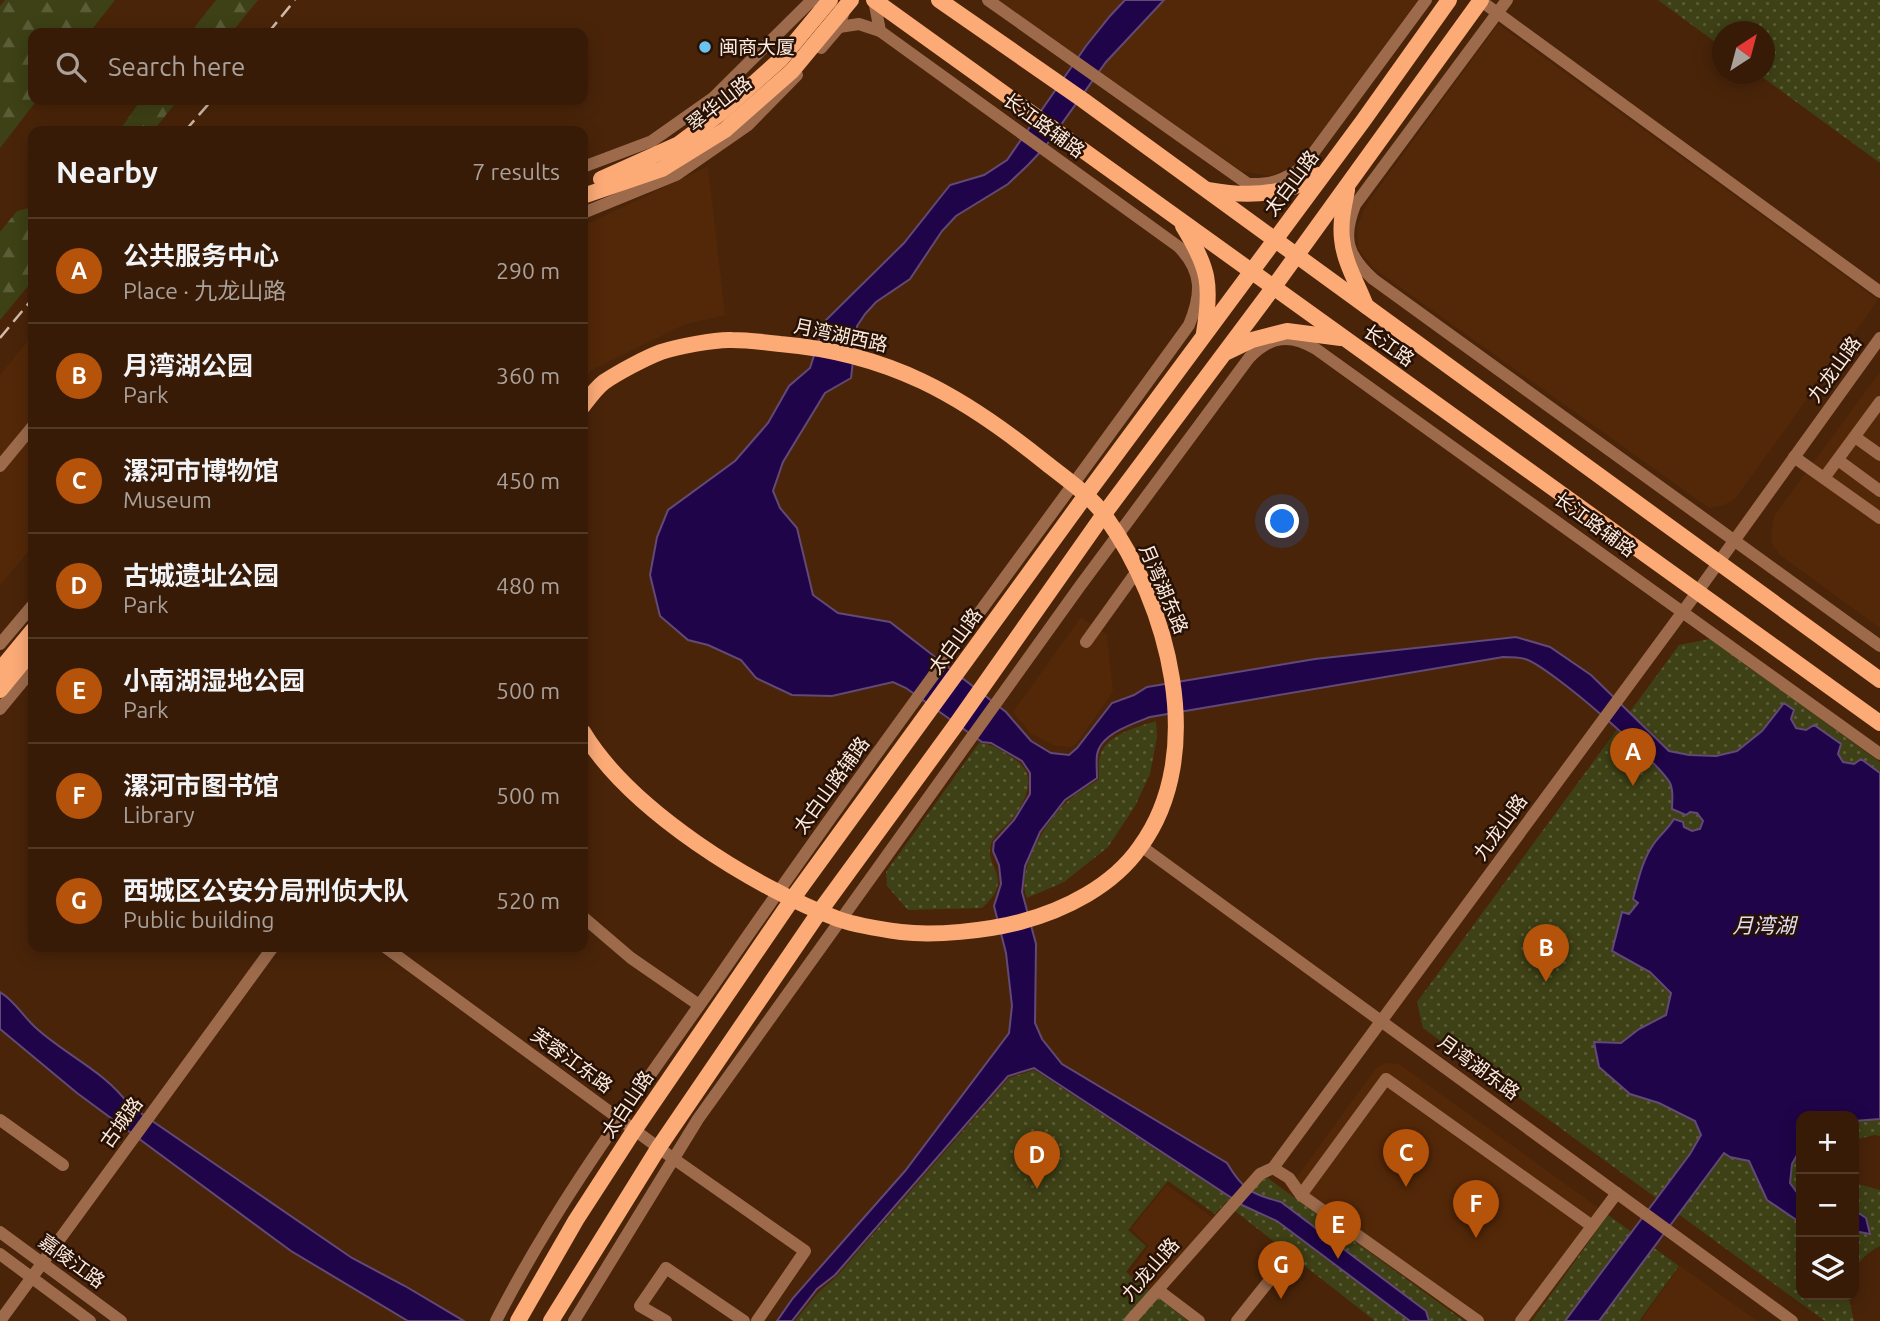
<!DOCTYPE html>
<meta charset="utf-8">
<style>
body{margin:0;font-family:Ubuntu,"Noto Sans SC",sans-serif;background:#3e2411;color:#f1f3f6}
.controls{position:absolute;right:21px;bottom:21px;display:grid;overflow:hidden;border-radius:14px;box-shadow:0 4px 18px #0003}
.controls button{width:63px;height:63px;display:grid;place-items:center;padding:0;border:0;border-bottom:2px solid #513928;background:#371b07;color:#f1f3f6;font:35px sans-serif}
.compass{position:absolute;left:1712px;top:21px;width:63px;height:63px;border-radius:50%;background:#371b07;box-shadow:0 4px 18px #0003;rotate:36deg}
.you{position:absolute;left:1283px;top:522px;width:24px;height:24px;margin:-18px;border:5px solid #fff;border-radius:50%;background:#1a73e8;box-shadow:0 0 0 10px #1a73e833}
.badge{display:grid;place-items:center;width:46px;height:46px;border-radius:50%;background:#b45309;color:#fff;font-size:23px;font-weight:700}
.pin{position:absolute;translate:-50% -58px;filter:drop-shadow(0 2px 4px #0008)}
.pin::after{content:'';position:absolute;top:37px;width:24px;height:21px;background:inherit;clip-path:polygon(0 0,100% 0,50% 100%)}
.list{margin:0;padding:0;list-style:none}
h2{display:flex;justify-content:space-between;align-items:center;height:91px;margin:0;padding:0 28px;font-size:30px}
h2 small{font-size:23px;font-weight:400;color:#aaa19b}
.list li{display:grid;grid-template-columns:46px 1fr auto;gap:21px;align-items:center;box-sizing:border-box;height:105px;padding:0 28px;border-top:2px solid #513928}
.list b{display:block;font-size:26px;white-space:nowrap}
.list p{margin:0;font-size:23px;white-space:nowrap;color:#aaa19b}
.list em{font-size:23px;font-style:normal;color:#aaa19b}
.icon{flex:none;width:38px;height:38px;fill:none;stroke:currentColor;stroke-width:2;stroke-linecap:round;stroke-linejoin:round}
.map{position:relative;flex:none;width:1880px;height:1321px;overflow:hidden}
.search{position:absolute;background:#371b07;box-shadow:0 4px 18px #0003;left:28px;top:28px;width:560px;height:77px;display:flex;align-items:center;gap:18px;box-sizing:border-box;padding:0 24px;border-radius:14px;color:#aaa19b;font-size:26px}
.panel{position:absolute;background:#371b07;box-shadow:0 4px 18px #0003;left:28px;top:126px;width:560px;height:826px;border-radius:14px}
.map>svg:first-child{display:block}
.built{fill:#532808}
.forest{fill:url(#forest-firs)}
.park{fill:url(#park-dots)}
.water{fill:#1f0449;stroke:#624976;stroke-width:2}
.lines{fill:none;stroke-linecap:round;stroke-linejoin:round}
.minor{stroke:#9d6b4c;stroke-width:12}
.major{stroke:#fcab77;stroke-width:16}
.rail{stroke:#d2bbac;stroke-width:2.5;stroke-dasharray:14 7;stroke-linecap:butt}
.poi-dot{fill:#6ac3f1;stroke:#261104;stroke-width:2.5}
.labels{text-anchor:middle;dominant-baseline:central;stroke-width:5;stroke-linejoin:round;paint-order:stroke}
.poi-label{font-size:19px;fill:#fdeadf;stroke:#261104;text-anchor:start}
.street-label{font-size:19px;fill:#fdeadf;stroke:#261104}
.water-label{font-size:21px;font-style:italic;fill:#e0ddf2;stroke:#261104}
</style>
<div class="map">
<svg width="1880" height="1321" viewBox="0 0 1880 1321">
<defs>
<pattern id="forest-firs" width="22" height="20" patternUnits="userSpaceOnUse" patternTransform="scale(1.75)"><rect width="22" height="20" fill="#3e4115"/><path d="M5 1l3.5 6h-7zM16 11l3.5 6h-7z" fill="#5b5d37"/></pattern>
<pattern id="park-dots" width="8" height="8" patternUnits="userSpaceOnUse" patternTransform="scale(1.75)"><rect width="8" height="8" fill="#3e4115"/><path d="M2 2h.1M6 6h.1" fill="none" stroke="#5b5d37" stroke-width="1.8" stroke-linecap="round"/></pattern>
</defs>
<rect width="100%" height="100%" fill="#492409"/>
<!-- built -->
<g class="built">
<path d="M998,0H1418L1298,164L1270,176L1241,171Z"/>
<path d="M1498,24L1878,300L1735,499L1724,505L1709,508L1373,268L1358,248L1357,227L1366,205Z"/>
<path d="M708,166L725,315L686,324L591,370L583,379V226Z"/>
<path d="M33,335V546L0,585V375Z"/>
<path d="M1880,372V628L1780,555L1772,544V529L1774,516Z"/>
<path d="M1081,617L1107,635L1113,692L1076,744L1071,747L1056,746L1030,733L1013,712Z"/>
<path d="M1385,1063L1399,1064L1607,1214L1531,1321H1466L1287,1191L1376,1068Z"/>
<path d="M1167,1185L1213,1218L1150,1290L1129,1273L1149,1246L1131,1229Z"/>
<path d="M1680,1266L1757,1321H1641Z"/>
</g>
<!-- forest -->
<g class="forest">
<path d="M5,0H115L89,33H33V100H37L0,148V6Z"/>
<path d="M216,0H258L231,33H190Z"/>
<path d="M141,100H178L153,131H119Z"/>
<path d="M33,207V280L0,320V232L17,211Z"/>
</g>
<!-- park -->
<g class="park">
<path d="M1658,0H1880V163L1758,74H1764V32H1722V47Z"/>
<path d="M1710,639L1880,762V773L1861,759L1854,764L1843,762L1838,754L1841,744L1810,728C1803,732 1798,730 1792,724V714L1784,703C1752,744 1744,757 1689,756L1688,813L1693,812L1700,815L1702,826L1700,829L1691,831L1675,819L1661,838L1638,903L1629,914L1623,912L1612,950L1650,972L1671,993L1666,1016L1639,1029L1621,1043L1594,1042L1630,1094L1659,1103L1695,1121C1705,1144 1726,1156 1749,1161L1767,1200L1801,1223V1295H1848L1854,1321H1825L1423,1028L1417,1002L1679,645Z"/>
<path d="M1156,721L1157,737L1150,774L1135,806L1108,847L1064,882L1027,898C1015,871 1047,819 1068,801C1077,793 1089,786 1099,779C1099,772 1098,762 1100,756C1106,734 1138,727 1156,721Z"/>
<path d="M979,743C993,744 1002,751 1013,758C1039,774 1027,799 1012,819C1006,827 994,834 991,844C984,869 1016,877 982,908L908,910L887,886L886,872Z"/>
<path d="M1034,1070L1230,1198L1215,1214L1168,1181L1128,1230L1146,1246L1126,1272L1188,1321H795L817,1294L837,1276L1009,1078Z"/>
<path d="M1880,1119V1136L1874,1135L1854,1140V1121Z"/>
<path d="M1801,1148V1198L1790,1184L1792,1164Z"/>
<path d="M1265,1176L1464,1321H1375L1235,1211Z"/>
<path d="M1854,1183L1880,1190V1246C1868,1252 1859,1260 1854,1272V1231L1870,1234L1866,1218L1854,1210Z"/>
<path d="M1608,1215L1679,1266L1639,1321H1532Z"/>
</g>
<!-- water -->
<g class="water">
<path d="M1125,0H1164L1106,62L1045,147L1028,165L1008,184L956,216L942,231L910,279L876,302L865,314L857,326L851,378L825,393L783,462L773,491L780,508L797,528L813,595L838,613L890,622L1006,712L1031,741L1051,753L1069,755L1077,748L1112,703L1134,695L1147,687L1315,659L1516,637L1550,647L1591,675L1669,751L1689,755L1716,756L1737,751L1762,731L1784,703L1794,710L1791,719L1796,728L1806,730L1814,725L1841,744L1838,754L1843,762L1854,764L1861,759L1880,773V1119L1854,1121V1116H1801V1148L1792,1164L1790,1183L1801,1198V1223L1767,1200L1749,1161L1730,1157L1724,1153L1599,1321H1565L1690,1154L1701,1135L1695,1121L1659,1103L1630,1094L1599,1067L1594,1042L1621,1043L1639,1029L1666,1015L1671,993L1650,972L1612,951L1622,912L1629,914L1638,903L1633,899C1638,881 1642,861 1653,845C1659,836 1668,829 1674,819L1683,822L1684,827L1692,831L1700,829L1703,821L1697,813L1690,812L1686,815L1672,809C1672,800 1674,791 1670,783C1658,761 1548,665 1525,659C1519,657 1510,657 1503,657L1150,717C1132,724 1100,734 1097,755C1096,762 1097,771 1097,778L1065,800L1040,832L1025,866L1022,892L1036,944L1035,1023L1042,1039L1062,1064L1227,1163C1243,1190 1251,1194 1281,1202L1426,1311L1429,1321H1410L1277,1221L1244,1206L1034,1068L1008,1076L835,1275L817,1289L792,1321H777L793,1298L905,1171L1009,1033L1012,1006L1006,953L994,906L1001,884L999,865L993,851L994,842L1014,820L1030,794V773L1022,761L991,743L982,742L906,688L893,682L832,696L792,695L756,678L741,660L708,645L688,640L660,616L650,575L657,537L668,510L735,461L768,423L789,386L810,368L825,321L904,243L950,185L984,175L1007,160L1086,46L1110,16Z"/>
<path d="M0,992C15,1001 22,1015 35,1027C65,1055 105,1071 129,1105L352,1258L405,1286L464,1321H408L291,1251L77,1093L0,1029Z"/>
<path d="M1854,1210L1866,1218L1870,1234L1854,1231Z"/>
</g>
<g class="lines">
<!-- minor -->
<g class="minor">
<path d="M988,0L1248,184C1273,185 1282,180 1303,167L1426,0"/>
<path d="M1507,0L1355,205C1342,238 1347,255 1373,279L1880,646"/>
<path d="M1481,1L1880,292"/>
<path d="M839,27L859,24L880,31"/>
<path d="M821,48L839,27L844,11"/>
<path d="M583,167L652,141L713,98L810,2L816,0"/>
<path d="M583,213L676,175L748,125L797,75"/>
<path d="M1855,437L1880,455"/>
<path d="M1794,457L1880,518"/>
<path d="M1838,460L1880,491"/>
<path d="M0,466L33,426"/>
<path d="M1824,478L1880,402"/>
<path d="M1086,642L1137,571"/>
<path d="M0,644L33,605"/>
<path d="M0,709L33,669"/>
<path d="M1141,846L1792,1321"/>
<path d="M583,917L631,958L699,1005"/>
<path d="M385,947L674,1159L805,1251L757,1321"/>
<path d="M0,1120L63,1165"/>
<path d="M1273,1168L1289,1178L1301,1195L1478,1321"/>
<path d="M1301,1195L1386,1079L1592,1226"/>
<path d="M0,1232L121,1321"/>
<path d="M0,1254L90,1321"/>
<path d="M1158,1290L1199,1321"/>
<path d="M0,1321L273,947"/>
<path d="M496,1321C557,1201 638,1093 715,983C868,760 1031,544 1189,325C1202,294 1203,272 1179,247L880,31L874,0"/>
<path d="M574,1321L698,1119L1080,586L1249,358C1270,336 1290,333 1316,349L1880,754"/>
<path d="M666,1321L640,1306L666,1268L744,1321"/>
<path d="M1130,1321L1260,1174L1273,1168L1698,591L1880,338"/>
<path d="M1237,1321L1269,1281"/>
<path d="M1521,1321L1617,1193"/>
</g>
<!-- major -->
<g class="major">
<path d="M874,0L1880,723"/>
<path d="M939,0L1083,100L1880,680"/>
<path d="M601,179L679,144L723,111L781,59L830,0"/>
<path d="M1209,190C1247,197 1285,196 1318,175"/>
<path d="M1347,190C1344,206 1340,222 1342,239C1344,262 1358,285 1366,306"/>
<path d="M583,196L662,169L725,130L792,71L851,0"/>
<path d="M1183,226C1209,268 1212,285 1204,333"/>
<path d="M1227,352L1252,340L1287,331L1341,338"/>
<path d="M583,406C589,398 596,388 604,382C619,372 645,358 661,352C676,347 716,339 732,340C748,340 764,342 780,344C889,353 962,395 1046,463C1066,479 1090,495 1105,516C1168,603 1209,753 1140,847C1113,886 1065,910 1020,922C986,931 935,936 901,932C879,929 858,926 838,919C753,887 630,810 583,732"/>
<path d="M0,670L33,630"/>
<path d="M0,690L33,650"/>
<path d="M518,1321L576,1220L635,1129L793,898L1086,495L1363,121L1449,0"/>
<path d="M551,1321L659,1147L820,911L955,726L1104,514L1273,288L1481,0"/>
</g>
<!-- rail -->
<g class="rail">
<path d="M268,33L295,0"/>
<path d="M185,131L212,100"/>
<path d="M0,338L33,298"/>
</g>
</g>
<!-- markers -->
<circle class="poi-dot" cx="705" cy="47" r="7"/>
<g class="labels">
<!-- poi labels -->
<g class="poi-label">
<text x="719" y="47">闽商大厦</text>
</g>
<!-- street labels -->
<g class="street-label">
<text transform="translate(719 103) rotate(-38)">翠华山路</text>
<text transform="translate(1044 125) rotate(36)">长江路辅路</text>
<text transform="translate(1291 183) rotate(-53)">太白山路</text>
<text transform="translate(841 335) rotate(12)">月湾湖西路</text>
<text transform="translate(1389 345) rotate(35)">长江路</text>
<text transform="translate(1834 369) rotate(-54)">九龙山路</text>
<text transform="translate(1595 524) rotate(36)">长江路辅路</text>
<text transform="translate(1164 589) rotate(67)">月湾湖东路</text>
<text transform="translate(955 641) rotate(-54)">太白山路</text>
<text transform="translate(831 785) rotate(-54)">太白山路辅路</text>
<text transform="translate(1500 827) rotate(-54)">九龙山路</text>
<text transform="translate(572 1060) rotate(36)">芙蓉江东路</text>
<text transform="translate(1479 1067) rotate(36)">月湾湖东路</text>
<text transform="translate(627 1104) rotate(-56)">太白山路</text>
<text transform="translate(121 1122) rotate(-54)">古城路</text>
<text transform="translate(72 1261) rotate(36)">嘉陵江路</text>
<text transform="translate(1150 1269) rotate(-49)">九龙山路</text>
</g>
<!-- water labels -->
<g class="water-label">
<text x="1764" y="925">月湾湖</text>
</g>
</g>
</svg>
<div class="controls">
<button>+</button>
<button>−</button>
<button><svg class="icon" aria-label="layers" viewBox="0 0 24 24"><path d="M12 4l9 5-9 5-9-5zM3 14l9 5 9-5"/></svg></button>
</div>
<svg class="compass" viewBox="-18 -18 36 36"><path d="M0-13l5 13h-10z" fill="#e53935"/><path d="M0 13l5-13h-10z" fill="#aaa19b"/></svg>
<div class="you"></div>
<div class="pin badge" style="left:1633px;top:786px">A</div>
<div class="pin badge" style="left:1546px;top:982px">B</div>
<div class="pin badge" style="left:1406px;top:1187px">C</div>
<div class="pin badge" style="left:1037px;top:1189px">D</div>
<div class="pin badge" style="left:1338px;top:1259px">E</div>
<div class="pin badge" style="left:1476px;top:1238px">F</div>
<div class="pin badge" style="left:1281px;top:1299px">G</div>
<div class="search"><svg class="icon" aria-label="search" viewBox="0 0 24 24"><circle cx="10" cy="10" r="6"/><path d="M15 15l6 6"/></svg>Search here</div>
<section class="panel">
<h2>Nearby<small>7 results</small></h2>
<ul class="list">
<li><span class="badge">A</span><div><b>公共服务中心</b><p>Place · 九龙山路</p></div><em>290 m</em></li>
<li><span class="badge">B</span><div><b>月湾湖公园</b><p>Park</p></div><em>360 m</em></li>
<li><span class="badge">C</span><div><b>漯河市博物馆</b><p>Museum</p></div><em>450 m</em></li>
<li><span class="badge">D</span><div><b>古城遗址公园</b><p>Park</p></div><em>480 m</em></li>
<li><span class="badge">E</span><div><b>小南湖湿地公园</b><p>Park</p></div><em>500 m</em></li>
<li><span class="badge">F</span><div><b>漯河市图书馆</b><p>Library</p></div><em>500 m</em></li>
<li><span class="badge">G</span><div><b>西城区公安分局刑侦大队</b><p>Public building</p></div><em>520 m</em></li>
</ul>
</section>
</div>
